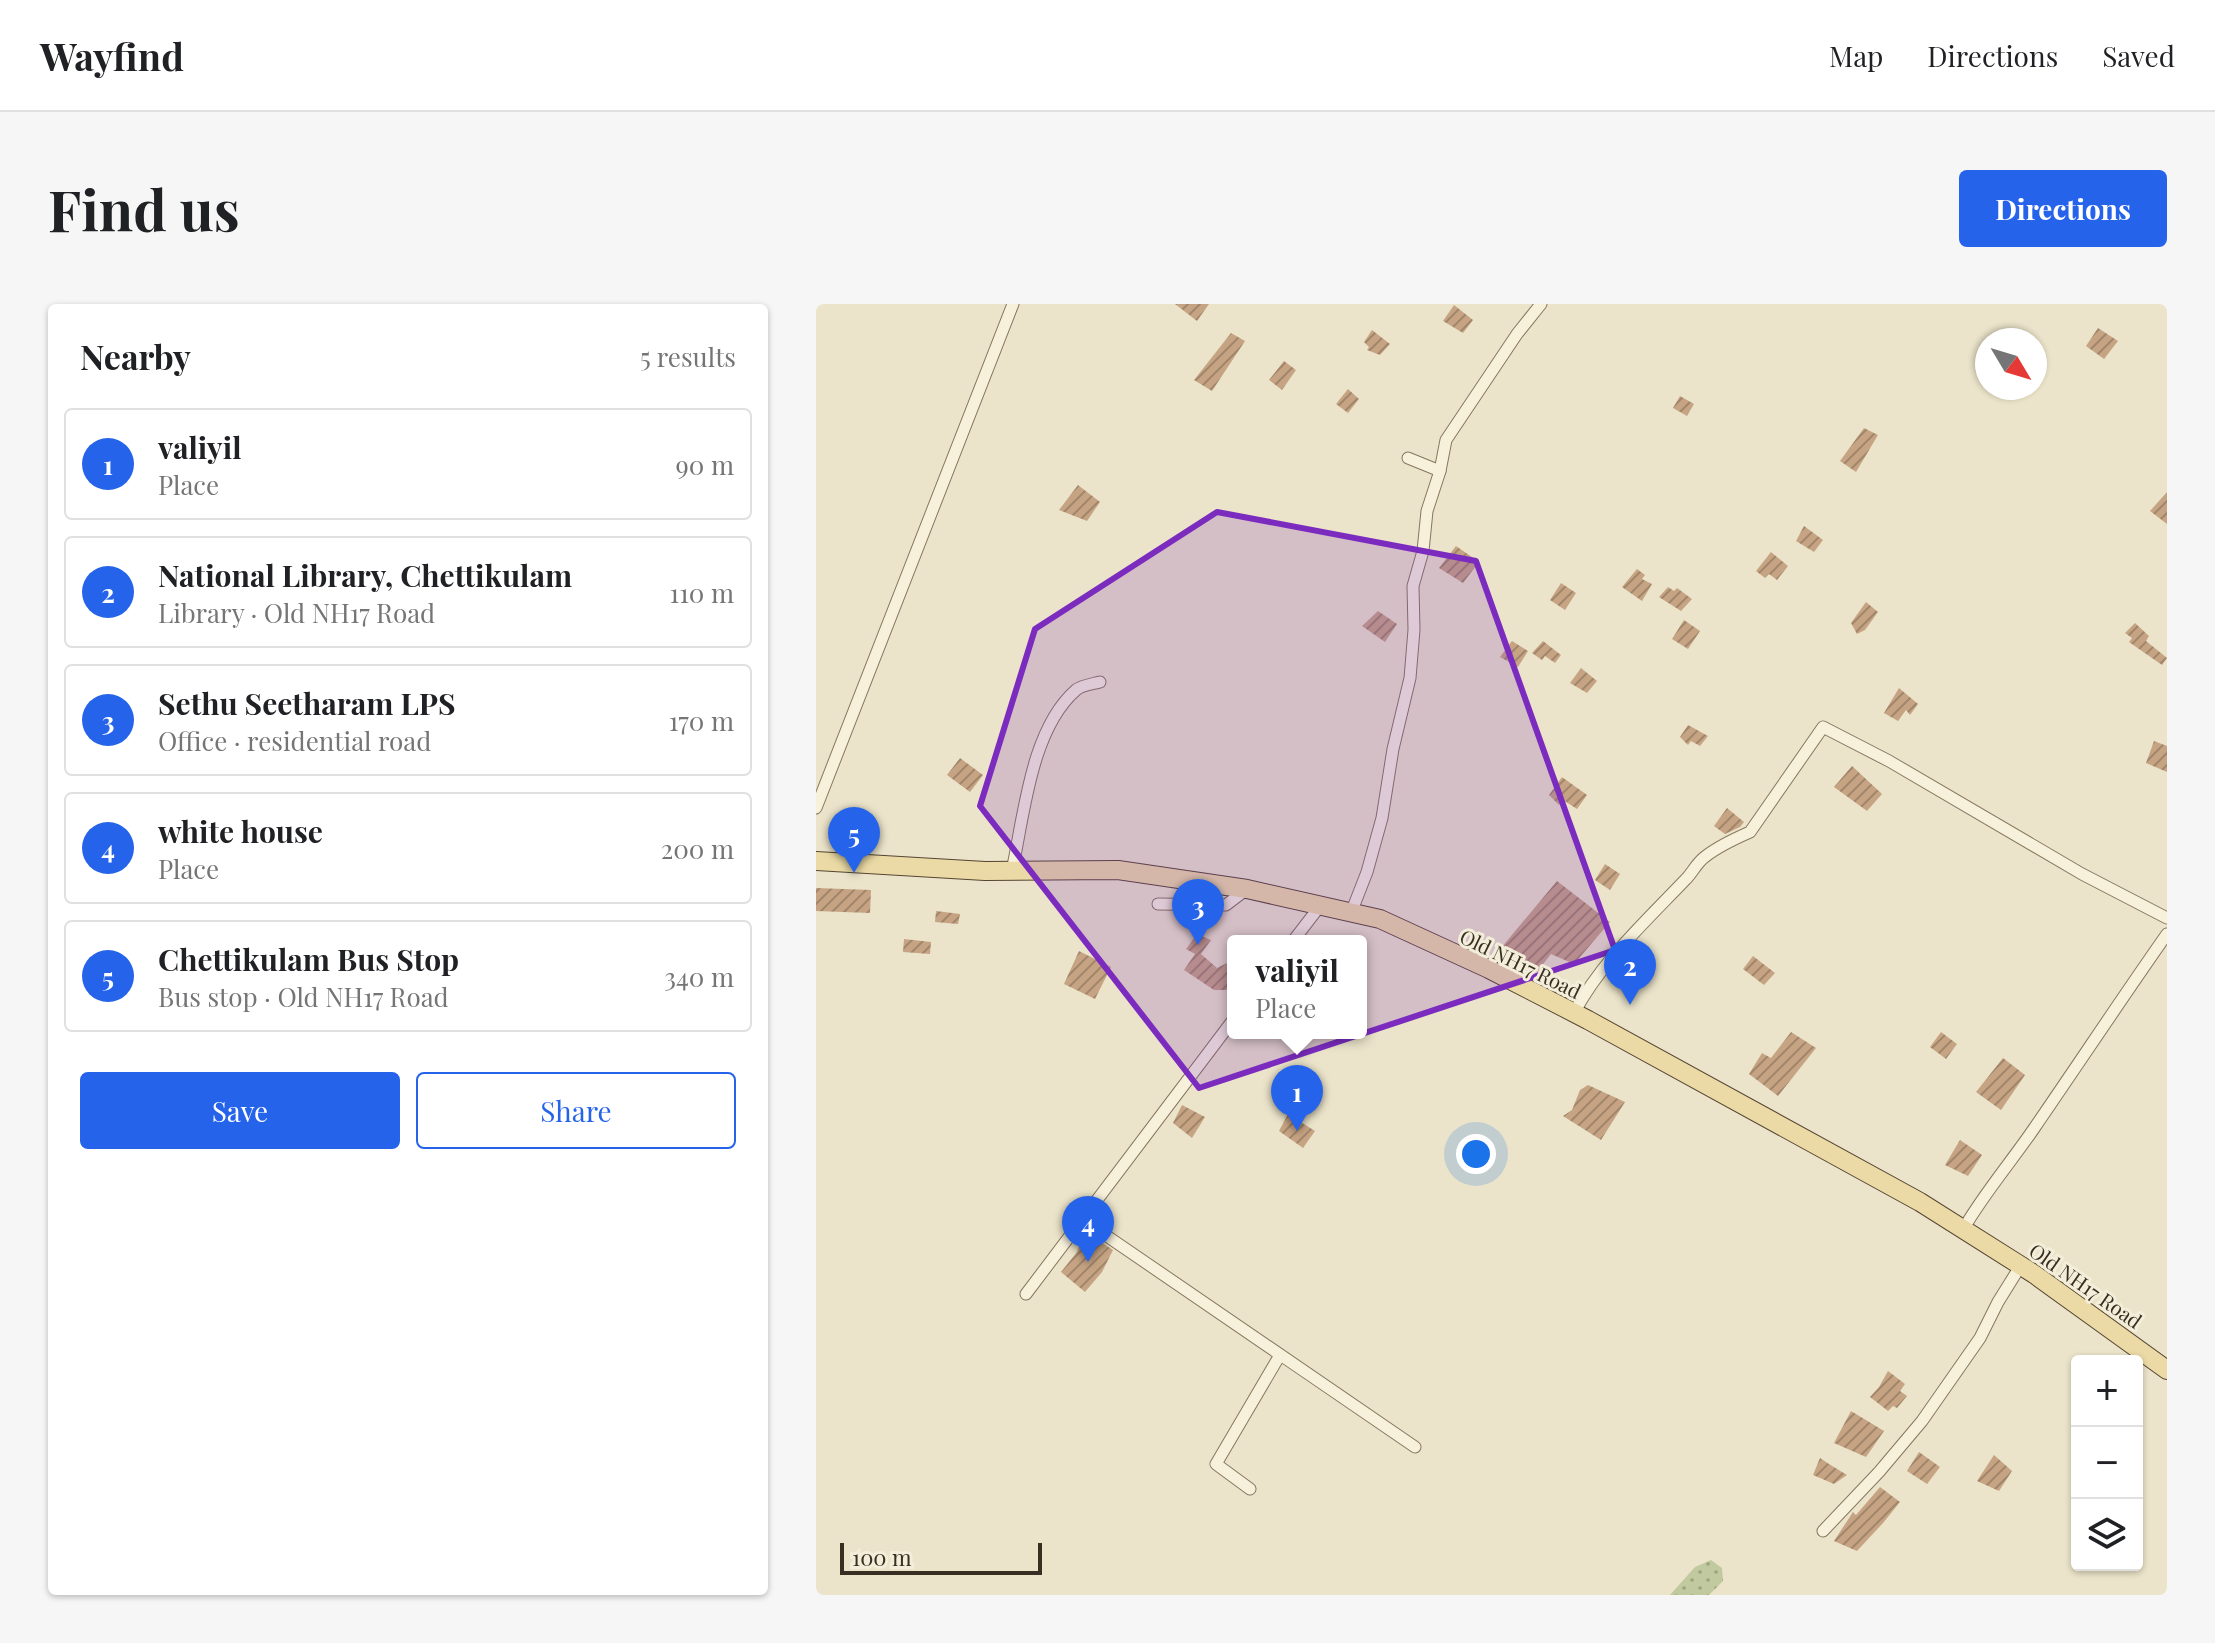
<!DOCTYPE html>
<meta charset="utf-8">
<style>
body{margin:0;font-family:"Playfair Display",serif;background:#f6f6f6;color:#202124}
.controls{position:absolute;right:24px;bottom:24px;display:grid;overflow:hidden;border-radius:8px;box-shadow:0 2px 6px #0004}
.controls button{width:72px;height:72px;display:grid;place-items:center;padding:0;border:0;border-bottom:2px solid #e0e0e0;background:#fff;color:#202124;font:40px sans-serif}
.compass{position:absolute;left:1159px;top:24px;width:72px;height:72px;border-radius:50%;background:#fff;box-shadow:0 2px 6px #0004;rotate:128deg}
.scale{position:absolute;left:24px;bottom:20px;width:202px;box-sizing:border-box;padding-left:8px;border:4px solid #382e22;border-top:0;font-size:22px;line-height:28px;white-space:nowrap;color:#382e22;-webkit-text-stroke:6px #f3eed9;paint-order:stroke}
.you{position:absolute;left:660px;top:850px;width:28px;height:28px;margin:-20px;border:6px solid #fff;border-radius:50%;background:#1a73e8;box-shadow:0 0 0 12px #1a73e833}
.badge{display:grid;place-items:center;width:52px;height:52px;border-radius:50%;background:#2563eb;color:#fff;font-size:26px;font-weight:700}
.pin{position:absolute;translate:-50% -66px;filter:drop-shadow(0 2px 4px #0008)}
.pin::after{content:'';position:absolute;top:42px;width:28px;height:24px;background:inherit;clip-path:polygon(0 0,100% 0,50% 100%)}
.popup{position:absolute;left:411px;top:631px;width:140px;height:104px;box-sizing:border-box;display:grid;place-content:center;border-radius:8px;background:#fff;filter:drop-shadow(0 2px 6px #0005);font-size:26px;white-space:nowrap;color:#757577}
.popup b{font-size:30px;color:#202124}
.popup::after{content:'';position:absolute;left:50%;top:100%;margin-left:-16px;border:16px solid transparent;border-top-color:#fff}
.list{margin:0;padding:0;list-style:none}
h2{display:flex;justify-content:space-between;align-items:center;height:104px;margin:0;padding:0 32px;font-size:34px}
h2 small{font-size:26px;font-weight:400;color:#757577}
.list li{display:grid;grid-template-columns:52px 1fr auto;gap:24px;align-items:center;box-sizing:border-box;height:112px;margin:0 16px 16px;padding:0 16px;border:2px solid #e0e0e0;border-radius:8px}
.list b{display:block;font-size:30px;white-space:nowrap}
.list p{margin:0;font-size:26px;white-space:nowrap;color:#757577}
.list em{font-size:26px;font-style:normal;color:#757577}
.actions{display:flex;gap:16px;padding:24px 32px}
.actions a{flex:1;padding:18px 0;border:2px solid #2563eb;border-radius:8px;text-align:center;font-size:28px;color:#2563eb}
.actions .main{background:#2563eb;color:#fff}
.icon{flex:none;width:44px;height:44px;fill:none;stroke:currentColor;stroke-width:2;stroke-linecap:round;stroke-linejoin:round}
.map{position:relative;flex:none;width:1351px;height:1291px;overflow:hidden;border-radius:8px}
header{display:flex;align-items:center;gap:48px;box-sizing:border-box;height:112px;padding:0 40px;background:#fff;border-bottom:2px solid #e0e0e0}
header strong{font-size:38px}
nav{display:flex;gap:44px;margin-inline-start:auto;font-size:28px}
.intro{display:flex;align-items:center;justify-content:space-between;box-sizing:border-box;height:192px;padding:0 48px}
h1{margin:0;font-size:56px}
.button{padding:20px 36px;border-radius:8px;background:#2563eb;color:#fff;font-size:28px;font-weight:700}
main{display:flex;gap:48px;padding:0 48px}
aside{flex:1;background:#fff;border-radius:8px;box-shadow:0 2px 6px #0004}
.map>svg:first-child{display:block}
.green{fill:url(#green-dots)}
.building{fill:url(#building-hatch)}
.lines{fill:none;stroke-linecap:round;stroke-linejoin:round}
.minor-casing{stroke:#87775f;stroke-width:13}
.primary-casing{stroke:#554533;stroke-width:20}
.minor{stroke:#f7f1dc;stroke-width:11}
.primary{stroke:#ebdaa5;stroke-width:18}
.marked{fill:#7b2cbf;fill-opacity:0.2;stroke:#7b2cbf;stroke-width:6;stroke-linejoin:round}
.labels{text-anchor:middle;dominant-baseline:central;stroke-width:6;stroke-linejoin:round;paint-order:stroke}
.street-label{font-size:20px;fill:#382e22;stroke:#f3eed9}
</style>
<header>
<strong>Wayfind</strong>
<nav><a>Map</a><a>Directions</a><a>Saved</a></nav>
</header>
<div class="intro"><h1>Find us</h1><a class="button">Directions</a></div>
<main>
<aside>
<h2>Nearby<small>5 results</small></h2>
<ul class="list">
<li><span class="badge">1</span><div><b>valiyil</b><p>Place</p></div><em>90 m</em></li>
<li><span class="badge">2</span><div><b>National Library, Chettikulam</b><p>Library · Old NH17 Road</p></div><em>110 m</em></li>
<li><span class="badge">3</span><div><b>Sethu Seetharam LPS</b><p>Office · residential road</p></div><em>170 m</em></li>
<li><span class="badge">4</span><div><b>white house</b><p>Place</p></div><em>200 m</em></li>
<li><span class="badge">5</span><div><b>Chettikulam Bus Stop</b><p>Bus stop · Old NH17 Road</p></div><em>340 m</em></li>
</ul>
<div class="actions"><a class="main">Save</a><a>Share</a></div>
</aside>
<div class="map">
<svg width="1351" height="1291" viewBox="0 0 1351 1291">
<defs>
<pattern id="green-dots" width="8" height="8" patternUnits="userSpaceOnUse" patternTransform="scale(2)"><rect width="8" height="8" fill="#c1c99e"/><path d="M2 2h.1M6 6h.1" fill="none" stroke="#9ea480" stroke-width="1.8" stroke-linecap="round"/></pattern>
<pattern id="building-hatch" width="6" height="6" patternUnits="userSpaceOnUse" patternTransform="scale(2)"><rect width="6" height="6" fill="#c6a483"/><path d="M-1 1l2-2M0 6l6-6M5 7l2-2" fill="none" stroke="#a2866b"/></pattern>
</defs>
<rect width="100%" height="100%" fill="#ebe4ca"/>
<!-- green -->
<path class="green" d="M895,1256L906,1264L907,1277L893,1291H854L879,1263Z"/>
<!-- building -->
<g class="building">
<path d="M359,0H393L381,17Z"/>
<path d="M638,1L657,16L647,29L627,17Z"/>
<path d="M1282,24L1302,37L1288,55L1270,42Z"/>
<path d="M556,26L574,40L564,51L551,46L553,43L548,38Z"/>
<path d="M415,29L429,37L396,87L378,76Z"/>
<path d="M468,57L480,66L466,86L453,76Z"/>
<path d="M532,85L543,95L532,109L520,100Z"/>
<path d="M864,92L878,100L871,112L857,104Z"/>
<path d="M1048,124L1062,131L1040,168L1024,157Z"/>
<path d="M262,181L284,198L271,217L243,206Z"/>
<path d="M1351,188V220L1334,207Z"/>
<path d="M988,222L1007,236L998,248L980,237Z"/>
<path d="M640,242L663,258L647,279L623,264Z"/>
<path d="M955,248L972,262L961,276L953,270L949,274L940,267Z"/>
<path d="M821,265L829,271L826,275L836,280L826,297L806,283Z"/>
<path d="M745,279L760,289L749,306L734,296Z"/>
<path d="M852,283L858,287L861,284L876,295L865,307L843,293Z"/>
<path d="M1050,298L1062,308L1049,326L1041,330L1035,319Z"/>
<path d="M562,307L581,320L569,338L546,322Z"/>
<path d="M868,316L884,327L872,345L856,335Z"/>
<path d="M1319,319L1333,332L1330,337L1351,354L1346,361L1313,338L1316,334L1309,329Z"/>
<path d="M696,337L712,347L702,363L684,353Z"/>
<path d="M727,337L745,351L739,359L729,352L726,356L716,349Z"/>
<path d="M765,364L781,377L771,389L754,379Z"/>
<path d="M1083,384L1102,400L1094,411L1090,406L1082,417L1068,409Z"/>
<path d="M872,421L892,432L884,442L875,437L872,441L864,433Z"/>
<path d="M1338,437L1351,442V468L1330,459Z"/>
<path d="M144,454L167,471L154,488L131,471Z"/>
<path d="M1036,462L1066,490L1051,507L1018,483Z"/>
<path d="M746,473L771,491L761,505L747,496L743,501L733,491Z"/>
<path d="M911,504L928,518L924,523L909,530L898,522Z"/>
<path d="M789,560L804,570L794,586L779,576Z"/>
<path d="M741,577L794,618L758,660L735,650L721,668L685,644Z"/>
<path d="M0,584L55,586L54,609L0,607Z"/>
<path d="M120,607L144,610L142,620L119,618Z"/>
<path d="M381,630L395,636L385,650L401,664L417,656V672L411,686H398L368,666L379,650L370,645Z"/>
<path d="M88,635L115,638L114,650L87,648Z"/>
<path d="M263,647L295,663L279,695L248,680Z"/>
<path d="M937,652L959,669L948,681L927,665Z"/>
<path d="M975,728L1000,744L962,792L933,770L946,749L955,754Z"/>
<path d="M1125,728L1141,740L1130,755L1114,743Z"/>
<path d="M1187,754L1209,771L1185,806L1160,788Z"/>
<path d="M772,781L809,798L785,836L747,812L756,806L764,786Z"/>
<path d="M366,801L389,813L376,834L357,819Z"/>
<path d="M472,810L499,827L487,844L463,827Z"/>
<path d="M1144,836L1166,851L1152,872L1129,861Z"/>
<path d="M268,927L297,946L286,968L269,988L245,968L261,948Z"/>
<path d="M1072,1067L1089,1080L1084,1087L1091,1092L1081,1104L1077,1102L1072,1107L1054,1093L1063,1083Z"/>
<path d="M1035,1107L1068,1127L1050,1153L1018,1139Z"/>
<path d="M1103,1148L1124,1163L1111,1180L1091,1167Z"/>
<path d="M1178,1151L1196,1167L1183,1187L1161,1177Z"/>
<path d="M1004,1154L1013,1160L1031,1171L1018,1180L997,1171Z"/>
<path d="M1064,1183L1084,1198L1067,1219L1041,1247L1018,1237L1037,1208L1040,1211Z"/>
</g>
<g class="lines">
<!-- minor casing -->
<g class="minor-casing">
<g id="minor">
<path d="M592,154L624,167"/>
<path d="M0,504L197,0"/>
<path d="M196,567C208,511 215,425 260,386C266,381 277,380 284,378"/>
<path d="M342,600L410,601L431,585"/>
<path d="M535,609L551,568L566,514L577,445L594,374L598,326L597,282L607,247L611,207L624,167L630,136L701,30L725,0"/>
<path d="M477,637L504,602"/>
<path d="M758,709C785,658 830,617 870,575C877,568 881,558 890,552C903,542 918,535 934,528L1007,423L1073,457L1266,570L1351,614"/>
<path d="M266,915L599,1143"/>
<path d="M1148,924C1169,888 1196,857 1219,823C1263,759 1306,694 1351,630"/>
<path d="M210,990L417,716"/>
<path d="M434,1185L400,1160L464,1051"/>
<path d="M1007,1227L1063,1168L1106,1117L1164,1034L1182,998L1205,961"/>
</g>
</g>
<!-- primary casing -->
<g class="primary-casing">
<path id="primary" d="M0,557L169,567L302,566L431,585L564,615L673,665L772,716L1104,898L1218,970L1351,1066"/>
</g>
<!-- minor -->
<use href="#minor" class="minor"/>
<!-- primary -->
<use href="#primary" class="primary"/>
</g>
<!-- marked area -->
<path class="marked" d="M401,208L660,257L799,646L383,784L164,502L219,325Z"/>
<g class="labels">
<!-- street labels -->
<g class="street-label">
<text transform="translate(705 659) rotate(26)">Old NH17 Road</text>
<text transform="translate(1270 981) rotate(35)">Old NH17 Road</text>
</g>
</g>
</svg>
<div class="controls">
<button>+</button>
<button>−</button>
<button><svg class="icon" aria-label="layers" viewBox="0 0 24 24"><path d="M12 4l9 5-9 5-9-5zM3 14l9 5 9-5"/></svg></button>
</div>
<svg class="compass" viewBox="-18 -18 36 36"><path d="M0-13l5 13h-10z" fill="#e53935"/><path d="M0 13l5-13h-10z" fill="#757577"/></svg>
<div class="scale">100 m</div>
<div class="you"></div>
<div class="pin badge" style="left:481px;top:827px">1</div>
<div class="popup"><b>valiyil</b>Place</div>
<div class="pin badge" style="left:814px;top:701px">2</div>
<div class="pin badge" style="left:382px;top:641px">3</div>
<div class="pin badge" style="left:272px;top:958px">4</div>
<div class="pin badge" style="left:38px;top:569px">5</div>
</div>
</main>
